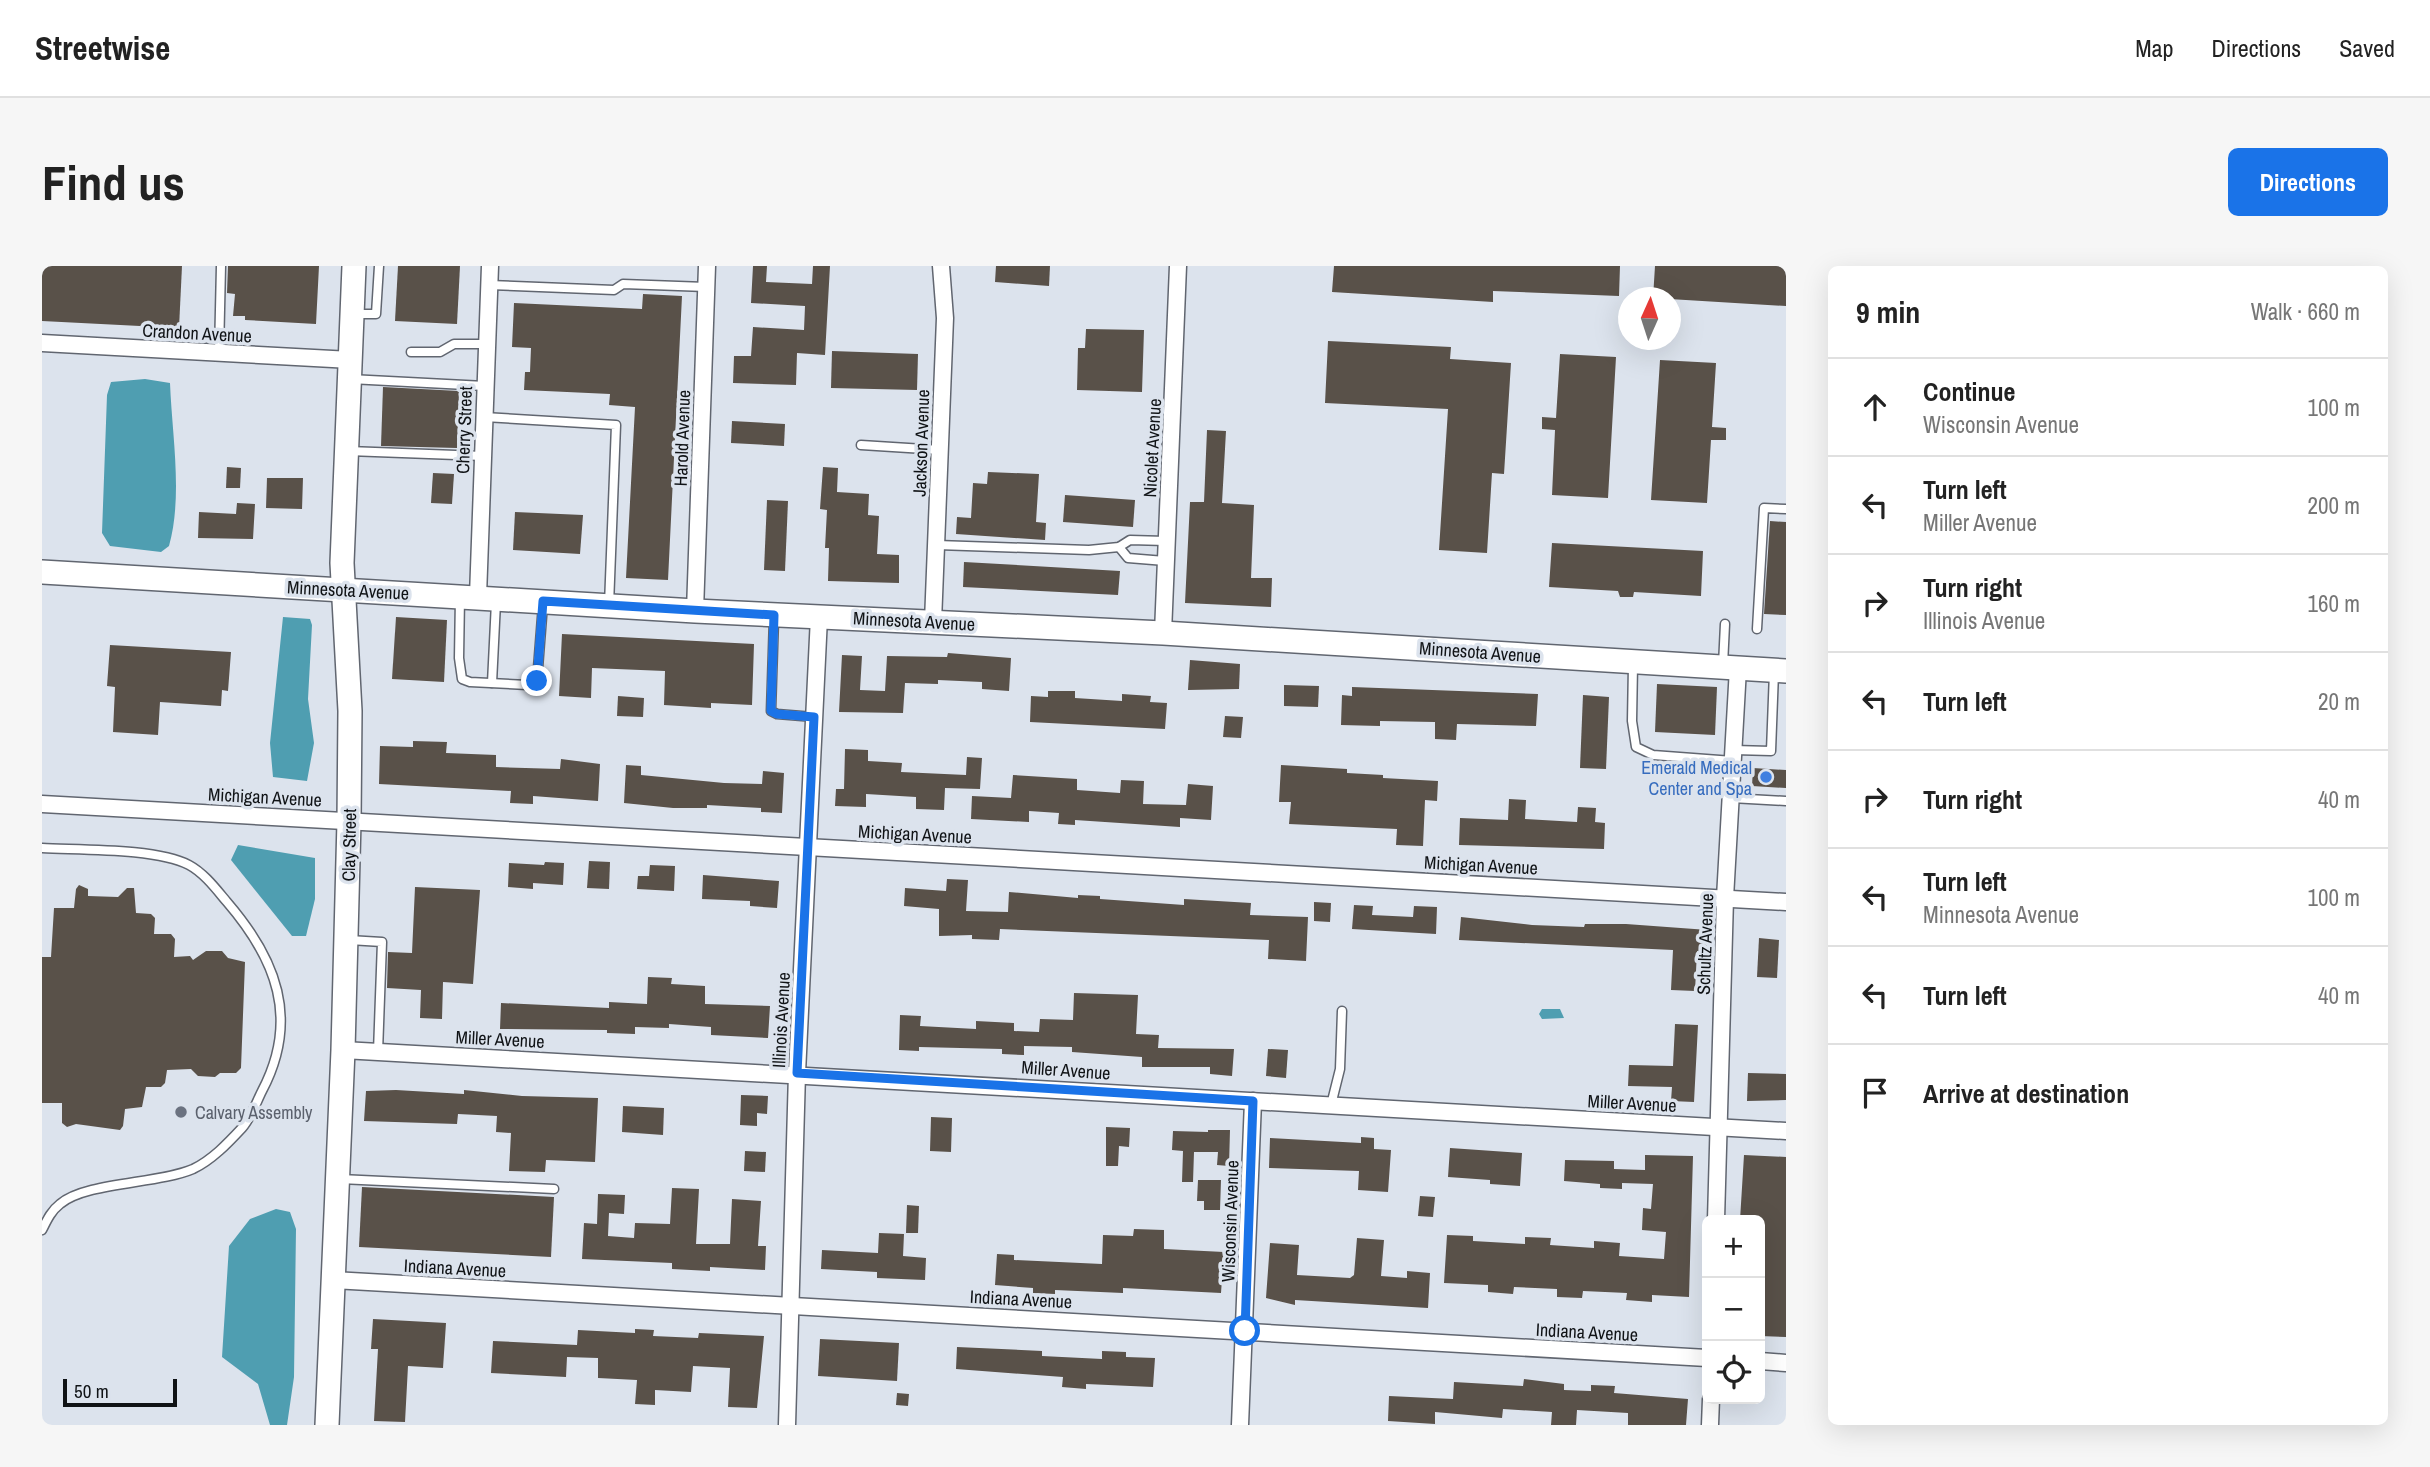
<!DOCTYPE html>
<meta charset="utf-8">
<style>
body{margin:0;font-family:"Archivo Narrow",sans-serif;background:#f6f6f6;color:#222}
.controls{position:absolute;right:21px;bottom:21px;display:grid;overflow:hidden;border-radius:10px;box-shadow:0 7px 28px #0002}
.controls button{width:63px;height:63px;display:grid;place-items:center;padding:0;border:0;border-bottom:2px solid #e0e0e0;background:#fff;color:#222;font:35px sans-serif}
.compass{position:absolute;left:1576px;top:21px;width:63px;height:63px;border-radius:50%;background:#fff;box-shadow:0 7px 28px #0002;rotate:3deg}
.scale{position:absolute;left:21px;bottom:18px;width:114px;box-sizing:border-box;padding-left:7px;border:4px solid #101316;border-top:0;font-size:19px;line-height:24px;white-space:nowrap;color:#101316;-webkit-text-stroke:5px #dce3ed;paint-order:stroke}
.stop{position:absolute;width:21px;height:21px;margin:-16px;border:5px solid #1a73e8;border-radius:50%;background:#fff}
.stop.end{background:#1a73e8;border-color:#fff;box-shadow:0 2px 7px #0008}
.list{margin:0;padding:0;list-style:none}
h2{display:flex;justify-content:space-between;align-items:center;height:91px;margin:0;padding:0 28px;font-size:30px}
h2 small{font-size:23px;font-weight:400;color:#767676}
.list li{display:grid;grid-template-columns:46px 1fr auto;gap:21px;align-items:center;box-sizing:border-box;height:98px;padding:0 28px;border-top:2px solid #e0e0e0}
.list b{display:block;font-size:26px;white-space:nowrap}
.list p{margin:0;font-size:23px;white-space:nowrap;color:#767676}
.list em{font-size:23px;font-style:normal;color:#767676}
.icon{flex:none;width:38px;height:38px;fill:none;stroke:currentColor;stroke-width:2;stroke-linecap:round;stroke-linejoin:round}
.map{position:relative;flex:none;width:1744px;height:1159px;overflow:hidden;border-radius:10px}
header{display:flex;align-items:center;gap:42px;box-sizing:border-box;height:98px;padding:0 35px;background:#fff;border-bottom:2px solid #e0e0e0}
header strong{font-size:33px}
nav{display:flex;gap:38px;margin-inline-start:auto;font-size:24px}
.intro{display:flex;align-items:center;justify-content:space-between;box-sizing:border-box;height:168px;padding:0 42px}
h1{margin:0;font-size:49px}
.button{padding:18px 32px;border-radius:10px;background:#1a73e8;color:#fff;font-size:24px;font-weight:700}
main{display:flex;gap:42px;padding:0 42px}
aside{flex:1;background:#fff;border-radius:10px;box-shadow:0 7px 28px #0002}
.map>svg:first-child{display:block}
.water{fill:#4f9eb1}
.building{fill:#595149}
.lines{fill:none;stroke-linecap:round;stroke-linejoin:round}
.lane-casing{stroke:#616670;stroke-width:11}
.street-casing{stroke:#616670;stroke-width:19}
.secondary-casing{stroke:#616670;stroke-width:26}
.lane{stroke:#fff;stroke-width:8}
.street{stroke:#fff;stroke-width:16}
.secondary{stroke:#fff;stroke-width:23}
.route{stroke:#1a73e8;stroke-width:9}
.shop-dot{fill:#3f7fe0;stroke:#dce3ed;stroke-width:2.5}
.worship-dot{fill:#6b7280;stroke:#dce3ed;stroke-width:2.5}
.labels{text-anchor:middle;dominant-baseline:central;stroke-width:7;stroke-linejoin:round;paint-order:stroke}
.street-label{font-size:18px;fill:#101316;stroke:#dce3ed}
.shop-label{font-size:18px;fill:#366cbe;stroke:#dce3ed;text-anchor:end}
.worship-label{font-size:18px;fill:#5b616d;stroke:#dce3ed;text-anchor:start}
</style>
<header>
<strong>Streetwise</strong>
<nav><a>Map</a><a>Directions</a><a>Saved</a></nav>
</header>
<div class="intro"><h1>Find us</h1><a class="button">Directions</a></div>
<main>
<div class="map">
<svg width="1744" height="1159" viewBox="0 0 1744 1159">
<rect width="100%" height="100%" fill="#dce3ed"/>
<!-- water -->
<g class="water">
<path d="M103,113L128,117C130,169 141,230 127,280L119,286L68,280L60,267L65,129L69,116Z"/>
<path d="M241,351L268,353L270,359L266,433L272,477L265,515L231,511L228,477Z"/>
<path d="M196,579L273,592V633L264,670H250L189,594Z"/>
<path d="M1500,743H1518L1522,752L1500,753L1497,748Z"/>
<path d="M234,943L248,946L254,963L252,1111L245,1159H228L216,1118L180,1091L187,980L208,953Z"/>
</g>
<!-- building -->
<g class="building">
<path d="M0,0H140L137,62L0,55Z"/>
<path d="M186,0H277L274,58L203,54V50H191L193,28L185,27Z"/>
<path d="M356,0H418L415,58L353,55Z"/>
<path d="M711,0H725L724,16L770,18L771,0H788L783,89L755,87L754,119L691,117L692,90H709L711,61L762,64L763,40L709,37Z"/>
<path d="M954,0H1008L1007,20L953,16Z"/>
<path d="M1292,0H1578L1577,30L1451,25V36L1290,26Z"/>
<path d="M1613,0H1744V40L1611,32Z"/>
<path d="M601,28L640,30L626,314L584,312L593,141L567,139L568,128L482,124L483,106H488L489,82L470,81L472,37L600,43Z"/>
<path d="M1044,63L1102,64L1100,126L1035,124L1036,82H1043Z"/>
<path d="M1286,75L1409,81L1408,93L1469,97L1462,208L1450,207L1445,287L1397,284L1406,143L1283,137Z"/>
<path d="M790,85L876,88L875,124L789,122Z"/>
<path d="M1518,88L1574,91L1566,232L1510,229L1513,164L1500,163V151L1514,152Z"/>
<path d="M1618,94L1674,97L1670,161L1684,162V174H1669L1665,237L1609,234Z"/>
<path d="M341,121L417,125L415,182L339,180Z"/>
<path d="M690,155L743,158L742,180L689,177Z"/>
<path d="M1165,164L1184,165L1180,237L1212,239L1209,312H1230L1229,341L1143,337L1148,236H1162Z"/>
<path d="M185,201L199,202L198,222H184Z"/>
<path d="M781,201L796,202L795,226L827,228L826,249L837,250L835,288L857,289V317L786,315L787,282H783L785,244L778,243Z"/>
<path d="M946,206L997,208L994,256L1004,257L1003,274L914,268L915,251L929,252L931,217L945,218Z"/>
<path d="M391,207L412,208L410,238L389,237Z"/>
<path d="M225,212H261L260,243L224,242Z"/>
<path d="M1023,229L1093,234L1091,261L1021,256Z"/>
<path d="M725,234L746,235L743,305L722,304Z"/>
<path d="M195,237L213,238L211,273L156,272L157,246L194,248Z"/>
<path d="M473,246L541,249L538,288L471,284Z"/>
<path d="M1728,255L1744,256V349L1722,348Z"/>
<path d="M1510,277L1661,285L1659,330L1592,326L1591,331H1578L1576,325L1507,321Z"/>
<path d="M922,296L1078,305L1076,329L921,321Z"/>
<path d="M354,351L405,354L402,416L350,413Z"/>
<path d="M520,368L712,378L710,439L669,437V442L622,439L623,405L550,402L549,432L517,430Z"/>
<path d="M68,379L189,386L186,425L180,424L179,440L118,436L116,469L71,466L73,421L65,420Z"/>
<path d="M906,387L969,392L967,425L940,423V416L896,414V418L863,417L861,447L797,446L800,389L820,390L818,424L843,425L845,390L905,391Z"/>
<path d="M1148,394L1198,398L1197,423L1146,424Z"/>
<path d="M1615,418L1675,421L1673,469L1613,466Z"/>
<path d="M1242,419L1277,420L1276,441L1242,440Z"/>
<path d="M1310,421L1496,428L1494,460L1415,458L1414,474L1393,473V456L1338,455V460L1299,459L1300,429L1310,430Z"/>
<path d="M1006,425H1033V432L1080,435V428L1109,430L1108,436L1125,437L1123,463L988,456L989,430L1006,431Z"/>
<path d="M1541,429L1567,431L1564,503L1538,502Z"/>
<path d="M576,430L602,432L601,451L575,450Z"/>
<path d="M1183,450L1201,451L1199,472L1181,471Z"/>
<path d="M371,475L405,476L404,487L454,489V501L518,503L519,493L558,498L556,535L491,530V538L468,537L469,525L337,518L338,480L371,481Z"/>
<path d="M803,483L826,484V495L860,497L859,506L924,509L925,491L940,492L938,523L903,522L902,544L874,543V531L824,528V541L793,540L794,523H802Z"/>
<path d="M584,499L599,500V509L682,517L720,518L721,505L742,507L740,547L719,546V542L665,539V542H631L582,537Z"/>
<path d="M1239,499L1305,503V507L1341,509V512L1396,515L1395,535L1383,534L1381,580L1354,579L1355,563L1247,558L1249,536H1237Z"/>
<path d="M1711,502L1744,504V522L1710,520Z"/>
<path d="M971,509L1035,513V524L1078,527L1079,514L1102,515L1101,538L1144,539L1146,518L1171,520L1169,554L1138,552V561L1033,554V559L1016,558L1017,547L987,545V556L929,553L930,530L969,532Z"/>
<path d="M1467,533L1484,534L1483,553L1535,556L1536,541L1554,542L1553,556L1563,557L1562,583L1417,579L1418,552L1466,554Z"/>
<path d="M547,595L568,596L567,623L545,622Z"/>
<path d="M503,596L522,597L521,619L491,617V623L466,621L467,597L502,599Z"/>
<path d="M608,599L633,600L632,625L595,623L596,610H607Z"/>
<path d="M661,609L737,615L735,642L708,640V635L660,633Z"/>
<path d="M905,613L926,614L924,645L966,646L967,626L1036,632V629L1058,630V633L1142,639V633L1209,637L1208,649L1266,651L1264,695L1226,693L1227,674L958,663L957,674L930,673V669L897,670V643L862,640L863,622L904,625Z"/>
<path d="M37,619L46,623V630L76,631L85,622H92L94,647L109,648L113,652L112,668H129L133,673L132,691L148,690L151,694L164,685H180L186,692L203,696L199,802L194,807H178L173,811L156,810L149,803L125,804L123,817L119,821H104L100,841L83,843L81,860L78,864L34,858L25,861L20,857V837H0V691H9L12,642H32L34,623Z"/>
<path d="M373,621L438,624L431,718L401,716L400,753L378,752L379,724L345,722L346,686L370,687Z"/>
<path d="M1272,636L1289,637L1288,656L1272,655Z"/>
<path d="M1312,639L1331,640L1330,649L1371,651L1372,640L1395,641L1394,668L1310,663Z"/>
<path d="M1419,651L1490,659L1542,661L1543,658H1584L1666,664L1665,686L1655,685L1653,725L1629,724L1631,684L1417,674Z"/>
<path d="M1717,672L1737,674L1735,712L1715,711Z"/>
<path d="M606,711L630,712L629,718L663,720V738L728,740L726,772L669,769V761L627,758V762L593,761V768L565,767V764L458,763L459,737L567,742V736L605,738Z"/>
<path d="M1032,727L1096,729L1094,768L1117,769L1116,782L1192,783L1190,810L1168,808V801H1100V791L1030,786V781L982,780V789L960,788V783L877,781V785L857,784L858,749L879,750L878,760L934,763V755L972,757V765L997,766L998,753L1031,754Z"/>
<path d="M1633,758L1656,759L1652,836L1629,835L1630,821L1586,820L1587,799L1631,800Z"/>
<path d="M1226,783L1246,784L1244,812L1224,810Z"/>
<path d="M1706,807L1744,808V834L1705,835Z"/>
<path d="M354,824L422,828V824L480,830L556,832L553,896L504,894L503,906L467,905L469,867L454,866L455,850L416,848L415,858L322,855L324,825Z"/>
<path d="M699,829L726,830L725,848L715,847V860L698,859Z"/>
<path d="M581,840L622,842L621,869L580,866Z"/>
<path d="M889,851L910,852L909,886L888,885Z"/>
<path d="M1064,861L1088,862L1087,881L1077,880L1076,900H1064Z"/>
<path d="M1166,864H1188L1187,900L1175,899L1176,886H1152L1151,916H1140L1141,885L1130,884L1131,865L1166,866Z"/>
<path d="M1319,871L1332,872V883L1349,884L1346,926L1316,924L1317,905L1227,902L1228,872L1319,877Z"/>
<path d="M1408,882L1480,887L1478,920L1448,918V914L1406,911Z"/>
<path d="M703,885L724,886L723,906L702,905Z"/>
<path d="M1603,889L1651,890L1647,1031L1610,1029V1036L1584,1034L1585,1027L1541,1025L1540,1032L1515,1031V1023L1472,1021L1471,1028L1446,1026V1019L1402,1017L1405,969L1431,970V975L1483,978V971L1509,972L1508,979L1552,982V975L1578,977L1577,990L1622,993L1624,966L1600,964L1601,942L1609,943L1611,918L1580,917V923L1558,922V918L1522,915L1523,894L1572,895V903L1603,904Z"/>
<path d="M1702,889L1744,891V1071L1718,1070V954H1698Z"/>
<path d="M1156,914H1179L1178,944H1162V935H1155Z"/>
<path d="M320,921L512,931L509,991L317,981Z"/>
<path d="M630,922L657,923L654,978H688L690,933L719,935L716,980H724L723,1004L668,1001V1005L630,1003V997L540,993L542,957L555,958L556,928L583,929L582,948L567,947L566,970L592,972L593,957L628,958Z"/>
<path d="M1378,930L1393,931L1391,951L1376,950Z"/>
<path d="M865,939L877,940L876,967H864Z"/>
<path d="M1092,963L1122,964V983L1182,986L1179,1027L1081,1022V1027L1013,1024V1028L991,1027V1022L953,1019L955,988L972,989V994L1060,998L1061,969L1091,970Z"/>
<path d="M837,967L862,968L861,990L884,992L883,1014L835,1012V1006L779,1003L780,984L836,987Z"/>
<path d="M1315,972L1342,974L1339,1010L1365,1012V1005L1388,1007L1386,1042L1253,1034V1039L1224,1032L1228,977L1257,979L1255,1009L1308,1012L1312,1009Z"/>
<path d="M331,1053L404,1057L401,1102L366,1100L363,1156L332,1155L336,1083H329Z"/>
<path d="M593,1063L612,1064L611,1070L656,1072L657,1067L722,1070L715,1142L686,1141L688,1102L651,1100L649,1126L613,1124V1139L593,1138L595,1114L556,1112V1092L525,1091L524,1111L449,1107L451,1075L535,1079L536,1064L593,1067Z"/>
<path d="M778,1073L857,1077L855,1115L776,1110Z"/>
<path d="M915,1081L1000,1085V1090L1060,1093V1085L1084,1086V1091L1113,1092L1111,1121L1044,1118V1123L1020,1121L1021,1111L914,1103Z"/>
<path d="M1482,1113L1522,1118V1124L1549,1125V1119L1573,1120L1572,1127L1646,1133L1644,1159H1586V1147L1535,1144L1534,1159H1509L1510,1146L1461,1143L1460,1152L1393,1146V1158L1346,1155L1347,1130L1411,1133L1412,1116L1481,1120Z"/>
<path d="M855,1127L867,1128L866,1140L854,1139Z"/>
</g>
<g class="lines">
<!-- lane casing -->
<g class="lane-casing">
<g id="lane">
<path d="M447,19L572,24L581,18L664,21"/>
<path d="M313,48H334L337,0"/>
<path d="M369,86H398L412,78H445"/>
<path d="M177,87L179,0"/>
<path d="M308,113L443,120"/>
<path d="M442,151L574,159L567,339"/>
<path d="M819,179L898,184"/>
<path d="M306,185L441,190"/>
<path d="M895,279L1047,284L1077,281L1088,274L1124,275"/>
<path d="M1077,281L1086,292L1123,295"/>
<path d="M418,331L417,392L420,413L428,416L485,419L495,415L501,338"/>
<path d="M732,352L729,445L735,448L772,451"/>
<path d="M1715,363L1722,242L1744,243"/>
<path d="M1591,399L1590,455L1594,481L1611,489L1691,495"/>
<path d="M1681,399L1683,358"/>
<path d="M450,417L454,336"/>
<path d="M1692,484L1729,485L1732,406"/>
<path d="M1689,532L1744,535"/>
<path d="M0,582C38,584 115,582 147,599C162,607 174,623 185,636C234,693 258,753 220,825C214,837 209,852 200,862C186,877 170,894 151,903C116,918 44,916 18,938C9,945 5,954 0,964"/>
<path d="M307,674L340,676L336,786"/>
<path d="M1289,839L1298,803L1300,745"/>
<path d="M298,913L512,923"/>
</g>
</g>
<!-- street casing -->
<g class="street-casing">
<g id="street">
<path d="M0,77L309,94"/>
<path d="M436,330L448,0"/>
<path d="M653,345L665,0"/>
<path d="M891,356L903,52L899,0"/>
<path d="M1121,367L1136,0"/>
<path d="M0,538L1744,636"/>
<path d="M301,784L1744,865"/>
<path d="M1674,954L1683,632L1696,402"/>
<path d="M291,1014L1665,1092"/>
<path d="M1718,1095L1744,1097"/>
<path d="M745,1159L755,807L777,351"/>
<path d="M1198,1159L1211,835"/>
<path d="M1668,1159L1669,1133"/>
</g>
</g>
<!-- secondary casing -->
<g class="secondary-casing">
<g id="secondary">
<path d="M0,306L653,345L1121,367L1744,405"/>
<path d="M285,1159L301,784L307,555L308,445L300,297L312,0"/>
</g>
</g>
<!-- lane -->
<use href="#lane" class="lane"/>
<!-- street -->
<use href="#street" class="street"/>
<!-- secondary -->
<use href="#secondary" class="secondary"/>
</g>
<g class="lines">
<!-- route -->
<path class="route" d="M495,415L501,335L732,349L729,445L735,448L772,451L755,807L1211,835L1203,1065"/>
</g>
<!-- markers -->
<circle class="shop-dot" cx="1724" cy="511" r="7"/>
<circle class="worship-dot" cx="139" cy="846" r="7"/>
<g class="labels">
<!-- street labels -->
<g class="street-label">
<text transform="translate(155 67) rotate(3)">Crandon Avenue</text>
<text transform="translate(422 164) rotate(-88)">Cherry Street</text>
<text transform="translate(640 172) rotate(-88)">Harold Avenue</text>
<text transform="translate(879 177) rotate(-88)">Jackson Avenue</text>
<text transform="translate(1110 182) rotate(-87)">Nicolet Avenue</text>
<text transform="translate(306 324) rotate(3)">Minnesota Avenue</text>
<text transform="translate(872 355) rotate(3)">Minnesota Avenue</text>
<text transform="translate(1438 386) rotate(4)">Minnesota Avenue</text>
<text transform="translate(223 531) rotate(3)">Michigan Avenue</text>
<text transform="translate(873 568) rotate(3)">Michigan Avenue</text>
<text transform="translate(307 579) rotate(-89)">Clay Street</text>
<text transform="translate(1439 599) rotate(3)">Michigan Avenue</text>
<text transform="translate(1663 678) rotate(-88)">Schultz Avenue</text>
<text transform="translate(739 754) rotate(-87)">Illinois Avenue</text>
<text transform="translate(458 773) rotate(3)">Miller Avenue</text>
<text transform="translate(1024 804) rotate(4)">Miller Avenue</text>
<text transform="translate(1590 837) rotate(3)">Miller Avenue</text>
<text transform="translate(1188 955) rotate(-88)">Wisconsin Avenue</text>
<text transform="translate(413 1002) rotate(3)">Indiana Avenue</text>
<text transform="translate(979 1033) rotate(3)">Indiana Avenue</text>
<text transform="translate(1545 1066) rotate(3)">Indiana Avenue</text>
</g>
<!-- shop labels -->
<g class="shop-label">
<text x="1710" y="501">Emerald Medical<tspan x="1710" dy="21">Center and Spa</tspan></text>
</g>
<!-- worship labels -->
<g class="worship-label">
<text x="153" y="846">Calvary Assembly</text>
</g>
</g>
</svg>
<div class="controls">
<button>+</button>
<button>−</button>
<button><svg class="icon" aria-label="locate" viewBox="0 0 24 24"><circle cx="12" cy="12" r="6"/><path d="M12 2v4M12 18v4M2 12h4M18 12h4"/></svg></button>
</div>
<svg class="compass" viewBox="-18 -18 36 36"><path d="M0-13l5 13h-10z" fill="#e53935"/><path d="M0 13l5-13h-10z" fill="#767676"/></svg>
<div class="scale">50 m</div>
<div class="stop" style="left:1203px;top:1065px"></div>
<div class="stop end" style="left:495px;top:415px"></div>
</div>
<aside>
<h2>9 min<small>Walk · 660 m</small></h2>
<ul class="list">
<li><svg class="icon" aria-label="ahead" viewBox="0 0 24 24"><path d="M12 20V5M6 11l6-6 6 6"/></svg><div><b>Continue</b><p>Wisconsin Avenue</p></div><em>100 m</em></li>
<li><svg class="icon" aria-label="left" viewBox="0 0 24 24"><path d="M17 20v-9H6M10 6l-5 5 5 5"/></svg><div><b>Turn left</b><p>Miller Avenue</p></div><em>200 m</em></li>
<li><svg class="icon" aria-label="right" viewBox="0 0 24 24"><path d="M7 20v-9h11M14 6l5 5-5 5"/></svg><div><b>Turn right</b><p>Illinois Avenue</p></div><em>160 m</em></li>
<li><svg class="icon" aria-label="left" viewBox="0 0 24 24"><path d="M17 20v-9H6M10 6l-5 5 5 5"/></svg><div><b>Turn left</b></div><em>20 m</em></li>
<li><svg class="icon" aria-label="right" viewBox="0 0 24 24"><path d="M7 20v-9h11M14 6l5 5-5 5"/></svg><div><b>Turn right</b></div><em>40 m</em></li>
<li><svg class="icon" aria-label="left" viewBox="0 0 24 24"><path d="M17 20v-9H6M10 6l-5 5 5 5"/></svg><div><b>Turn left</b><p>Minnesota Avenue</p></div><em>100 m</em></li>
<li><svg class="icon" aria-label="left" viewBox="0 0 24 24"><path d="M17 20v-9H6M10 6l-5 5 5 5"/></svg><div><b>Turn left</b></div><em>40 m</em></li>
<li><svg class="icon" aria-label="arrive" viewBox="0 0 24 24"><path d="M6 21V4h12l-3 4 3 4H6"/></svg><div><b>Arrive at destination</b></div></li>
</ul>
</aside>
</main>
